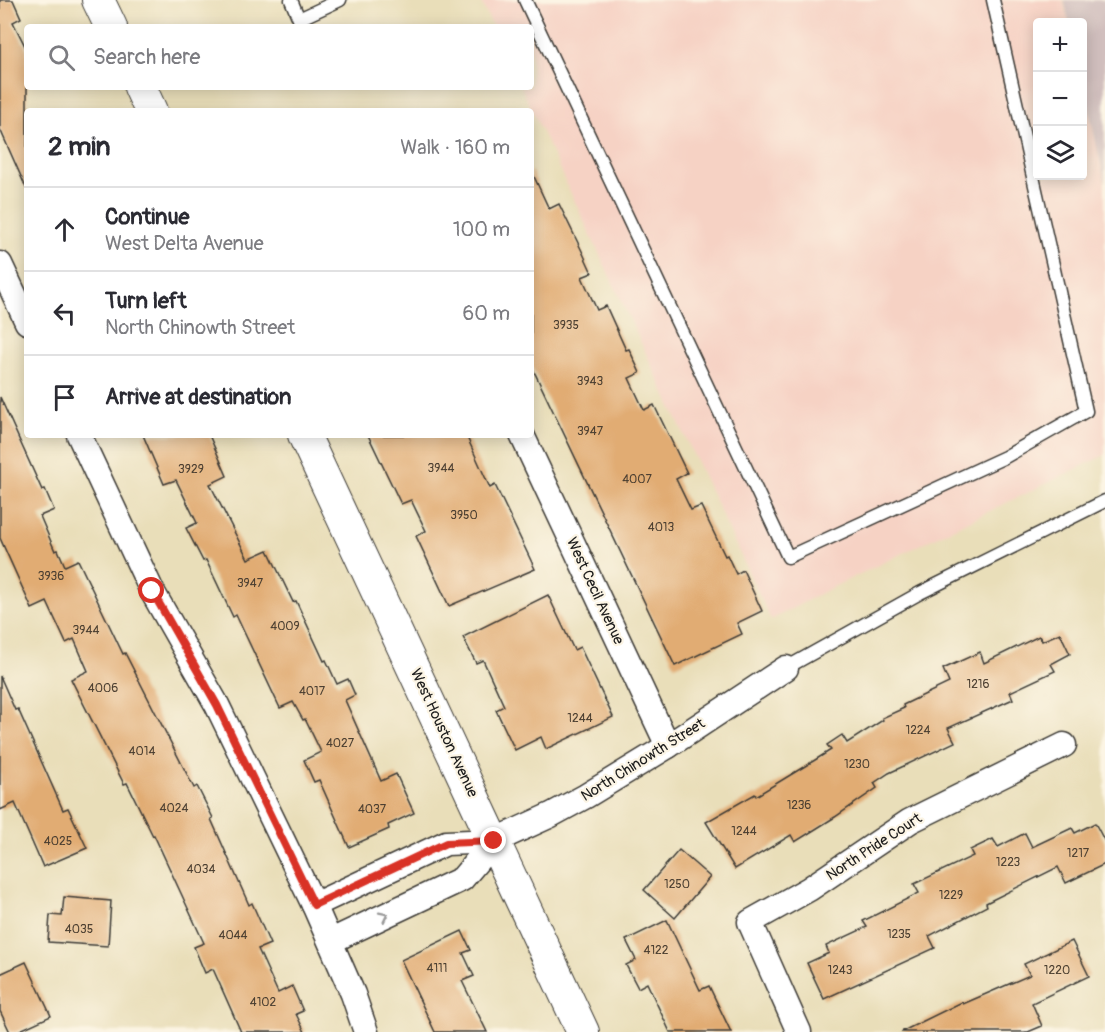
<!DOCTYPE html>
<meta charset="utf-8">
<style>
body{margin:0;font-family:Pangolin,sans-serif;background:#f7f7f7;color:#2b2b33}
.controls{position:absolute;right:18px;top:18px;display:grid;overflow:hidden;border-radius:6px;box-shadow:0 3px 15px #0003}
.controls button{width:54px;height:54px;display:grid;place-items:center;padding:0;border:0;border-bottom:2px solid #e1e1e2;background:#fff;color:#2b2b33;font:30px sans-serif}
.stop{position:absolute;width:18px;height:18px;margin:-14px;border:4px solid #d93025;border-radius:50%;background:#fff}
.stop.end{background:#d93025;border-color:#fff;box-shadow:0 2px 6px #0008}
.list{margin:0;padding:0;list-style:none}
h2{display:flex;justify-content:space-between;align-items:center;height:78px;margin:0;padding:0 24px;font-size:26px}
h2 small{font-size:20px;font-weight:400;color:#7c7c81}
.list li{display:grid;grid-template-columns:39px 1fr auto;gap:18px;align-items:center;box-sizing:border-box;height:84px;padding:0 24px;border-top:2px solid #e1e1e2}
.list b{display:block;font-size:22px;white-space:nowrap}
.list p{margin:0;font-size:20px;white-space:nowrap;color:#7c7c81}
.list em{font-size:20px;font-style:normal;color:#7c7c81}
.icon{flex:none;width:33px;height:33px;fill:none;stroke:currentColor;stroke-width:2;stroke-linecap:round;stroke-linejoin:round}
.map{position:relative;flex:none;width:1105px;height:1032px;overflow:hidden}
.search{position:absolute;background:#fff;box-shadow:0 3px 15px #0003;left:24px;top:24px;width:510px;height:66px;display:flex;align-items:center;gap:15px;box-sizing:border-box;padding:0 21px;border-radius:6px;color:#7c7c81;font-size:22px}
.panel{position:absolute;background:#fff;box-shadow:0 3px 15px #0003;left:24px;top:108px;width:510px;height:330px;border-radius:6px}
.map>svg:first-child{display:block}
.built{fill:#f6d2c4}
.industrial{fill:#d1bfbe}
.building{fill:#e1ac73}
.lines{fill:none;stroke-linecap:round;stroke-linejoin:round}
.service-casing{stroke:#3b3934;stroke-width:15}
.minor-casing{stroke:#3b3934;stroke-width:27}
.tertiary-casing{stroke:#3b3934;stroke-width:34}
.service{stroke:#fff;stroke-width:12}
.minor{stroke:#fff;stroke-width:24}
.tertiary{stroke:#fff;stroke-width:32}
.oneway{stroke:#999}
.route{stroke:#d93025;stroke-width:8}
.labels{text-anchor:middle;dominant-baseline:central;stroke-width:4.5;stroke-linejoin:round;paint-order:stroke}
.number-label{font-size:12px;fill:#4d4032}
.street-label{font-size:15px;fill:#1c1c1c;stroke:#fcf5e5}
</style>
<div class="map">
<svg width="1105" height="1032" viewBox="0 0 1105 1032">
<rect width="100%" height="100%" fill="#fcf5e5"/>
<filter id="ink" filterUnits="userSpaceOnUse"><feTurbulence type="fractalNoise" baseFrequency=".0167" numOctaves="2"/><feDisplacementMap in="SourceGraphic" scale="12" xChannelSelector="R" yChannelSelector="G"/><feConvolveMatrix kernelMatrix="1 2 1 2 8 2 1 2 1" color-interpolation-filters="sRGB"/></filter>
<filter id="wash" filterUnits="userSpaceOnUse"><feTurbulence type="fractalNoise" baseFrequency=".008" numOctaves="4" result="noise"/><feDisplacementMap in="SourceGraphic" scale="24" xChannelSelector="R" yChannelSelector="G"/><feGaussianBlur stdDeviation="1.35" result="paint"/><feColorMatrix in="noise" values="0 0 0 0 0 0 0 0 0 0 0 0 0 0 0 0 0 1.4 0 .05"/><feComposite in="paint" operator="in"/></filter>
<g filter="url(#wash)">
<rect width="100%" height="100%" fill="#e9deb9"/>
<!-- built -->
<path class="built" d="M480,0H1063L1069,22H1038V176H1082L1083,84L1105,183V455L823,592L771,620L521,87H531V27H493Z"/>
<!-- industrial -->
<path class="industrial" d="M1064,0H1105V183L1083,84L1082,22H1069Z"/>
<g id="blocks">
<!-- building -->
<g class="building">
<path d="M0,0H13L21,18L13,22L27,50V190L0,129Z"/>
<path d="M531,170L549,209L559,204L581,249L592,273L582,277L597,310L606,306L626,350L629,349L640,373L629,378L644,410L654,405L687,473L676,479L691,510L701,506L725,556L727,555L736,574L743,570L762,611L737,623L742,634L675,666L531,365Z"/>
<path d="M0,397L42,490L45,489L54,510L40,516L55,551L58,550L65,566L78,560L123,654L125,653L194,788L197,786L213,818L211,819L249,905L252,903L270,944L258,949L278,993L292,986L303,1011L296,1014L305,1032H241L213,969L205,973L194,947L204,943L154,835L153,836L127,783L124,784L71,679L88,671L74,639L66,643L47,602L32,609L0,538Z"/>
<path d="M143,435H209L227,476L210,484L248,559L268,550L293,602L296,601L324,661L326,660L337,684L348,679L355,695L345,700L381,781L396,774L414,813L388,825L389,829L349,847L319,780L314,782L304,760L321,752L305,719L303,720L293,702L280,708L236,615L233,617L206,560L203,561L186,528L197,523L176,480L164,484Z"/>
<path d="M368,435H466L490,488L495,485L535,569L449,606L416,536L426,531L411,500L401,504Z"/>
<path d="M548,595L574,650L580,647L613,717L546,749L541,737L515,750L496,710L504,706L483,660L476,663L463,637Z"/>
<path d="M1060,633L1070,654L1051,664L1055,671L1010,692L1013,699L948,728L955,742L889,773L874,783L877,788L835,817L795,842L791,835L735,869L706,822L755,794L756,796L815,760L831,750L827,745L842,735L847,743L883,720L882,718L904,708L903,705L949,683L943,669L980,652L984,663L1039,636L1042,641Z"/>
<path d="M0,676L15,710L18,709L63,810L68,808L87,848L43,867L15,803L0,810Z"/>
<path d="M1095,823L1105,842V864L1066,883L1058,867L986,903L987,906L929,936L935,948L824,999L807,963L829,953L826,946L867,927L863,921L919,893L914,884L973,856L970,850L993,839L998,847L1025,833L1032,847L1072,828L1075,833Z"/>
<path d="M679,850L710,877L675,918L644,890Z"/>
<path d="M64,897L111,901L108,946L48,942L50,915L62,916Z"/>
<path d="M667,920L700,990L709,986L731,1032H670L647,983L638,988L626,965L636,960L626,940Z"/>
<path d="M462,931L471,950L463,953L474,976L462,981L487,1032H435L401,960Z"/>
<path d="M1072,941L1089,976L1032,1003L1042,1026L1028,1032H901L962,1002L963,1004L1030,975L1024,964Z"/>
<path d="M26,962L51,1016L16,1032H10L0,1011V974Z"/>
</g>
</g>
</g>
<g filter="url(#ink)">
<use href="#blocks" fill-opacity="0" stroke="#3b3934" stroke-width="1.5"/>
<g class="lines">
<!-- service casing -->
<g class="service-casing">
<g id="service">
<path d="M291,0L299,19L340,0"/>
<path d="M525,0L788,557L1005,457L1086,411L993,0"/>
<path d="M786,668L920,593L1105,501"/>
</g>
</g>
<!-- minor casing -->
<g class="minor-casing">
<g id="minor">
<path d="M0,264L27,322"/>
<path d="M79,435L152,591L217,705L314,905L353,994L366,1032"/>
<path d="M522,435L668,746"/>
<path d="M314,905L446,843L494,841L551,815L586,796L668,746L786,668"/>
<path d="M331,941L462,879L494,841"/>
<path d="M799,1032L750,922L809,889L910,821L1064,745"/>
</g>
</g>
<!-- tertiary casing -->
<g class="tertiary-casing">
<g id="tertiary">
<path d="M98,0L111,27"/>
<path d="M140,87L151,111"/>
<path d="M304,435L583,1032"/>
</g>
</g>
<!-- service -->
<use href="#service" class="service"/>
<!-- minor -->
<use href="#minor" class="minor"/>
<!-- tertiary -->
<use href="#tertiary" class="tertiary"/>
</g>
<!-- one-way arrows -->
<defs><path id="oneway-chevron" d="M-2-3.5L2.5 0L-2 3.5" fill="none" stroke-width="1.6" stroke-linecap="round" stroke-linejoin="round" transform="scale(1.5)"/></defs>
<use class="oneway" href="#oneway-chevron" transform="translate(384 916) rotate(-26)"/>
</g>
<g class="lines" filter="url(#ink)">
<!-- route -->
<path class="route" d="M152,591L217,705L314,905L446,843L494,841"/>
</g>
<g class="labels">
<!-- number labels -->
<g class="number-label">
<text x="566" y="325">3935</text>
<text x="590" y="381">3943</text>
<text x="590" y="431">3947</text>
<text x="441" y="468">3944</text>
<text x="191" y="469">3929</text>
<text x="637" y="479">4007</text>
<text x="464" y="515">3950</text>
<text x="661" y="527">4013</text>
<text x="51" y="576">3936</text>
<text x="250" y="583">3947</text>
<text x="285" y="626">4009</text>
<text x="86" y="630">3944</text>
<text x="978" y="684">1216</text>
<text x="103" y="688">4006</text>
<text x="312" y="691">4017</text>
<text x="580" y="718">1244</text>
<text x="918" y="730">1224</text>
<text x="340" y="743">4027</text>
<text x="142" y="751">4014</text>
<text x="857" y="764">1230</text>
<text x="799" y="805">1236</text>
<text x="174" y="808">4024</text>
<text x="372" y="809">4037</text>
<text x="744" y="831">1244</text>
<text x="58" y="841">4025</text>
<text x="1078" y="853">1217</text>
<text x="1008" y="862">1223</text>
<text x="201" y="869">4034</text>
<text x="677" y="884">1250</text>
<text x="951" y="895">1229</text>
<text x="79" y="929">4035</text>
<text x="899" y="934">1235</text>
<text x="233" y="935">4044</text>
<text x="656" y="950">4122</text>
<text x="437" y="968">4111</text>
<text x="840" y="970">1243</text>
<text x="1057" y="970">1220</text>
<text x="263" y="1002">4102</text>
</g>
<!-- street labels -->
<g class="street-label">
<text transform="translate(595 591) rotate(65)">West Cecil Avenue</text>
<text transform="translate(444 733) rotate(65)">West Houston Avenue</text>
<text transform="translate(643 760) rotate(-32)">North Chinowth Street</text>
<text transform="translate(874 847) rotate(-33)">North Pride Court</text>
</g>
</g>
</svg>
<div class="controls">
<button>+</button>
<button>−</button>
<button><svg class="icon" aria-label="layers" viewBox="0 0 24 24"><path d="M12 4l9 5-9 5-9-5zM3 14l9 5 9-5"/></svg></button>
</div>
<div class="stop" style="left:152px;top:591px"></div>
<div class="stop end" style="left:494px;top:841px"></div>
<div class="search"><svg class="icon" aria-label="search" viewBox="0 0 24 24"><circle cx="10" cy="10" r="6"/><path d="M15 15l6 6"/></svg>Search here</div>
<section class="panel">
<h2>2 min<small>Walk · 160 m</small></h2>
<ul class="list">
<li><svg class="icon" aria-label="ahead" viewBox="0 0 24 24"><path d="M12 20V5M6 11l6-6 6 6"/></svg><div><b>Continue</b><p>West Delta Avenue</p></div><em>100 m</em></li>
<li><svg class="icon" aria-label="left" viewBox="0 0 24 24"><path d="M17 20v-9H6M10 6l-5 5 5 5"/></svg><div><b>Turn left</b><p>North Chinowth Street</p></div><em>60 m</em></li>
<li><svg class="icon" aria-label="arrive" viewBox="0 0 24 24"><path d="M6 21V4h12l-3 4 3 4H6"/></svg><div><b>Arrive at destination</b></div></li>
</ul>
</section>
</div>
